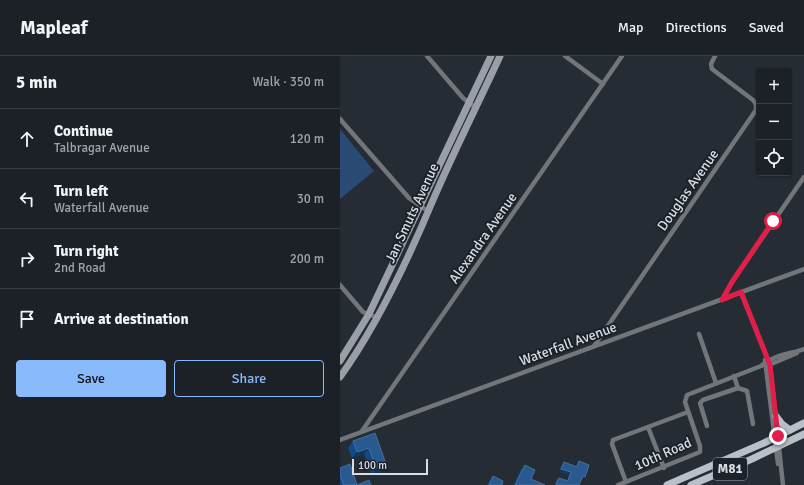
<!DOCTYPE html>
<meta charset="utf-8">
<style>
body{margin:0;font-family:Signika,sans-serif;background:#25292f;color:#f1f3f6}
.controls{position:absolute;right:12px;top:12px;display:grid;overflow:hidden;border-radius:4px;box-shadow:0 1px 3px #0004}
.controls button{width:36px;height:36px;display:grid;place-items:center;padding:0;border:0;border-bottom:1px solid #3a3e44;background:#1c2127;color:#f1f3f6;font:20px sans-serif}
.scale{position:absolute;left:12px;bottom:10px;width:76px;box-sizing:border-box;padding-left:4px;border:2px solid #dadee4;border-top:0;font-size:11px;line-height:14px;white-space:nowrap;color:#dadee4;-webkit-text-stroke:3px #1c222a;paint-order:stroke}
.stop{position:absolute;width:12px;height:12px;margin:-9px;border:3px solid #e11d48;border-radius:50%;background:#fff}
.stop.end{background:#e11d48;border-color:#fff;box-shadow:0 1px 4px #0008}
.list{margin:0;padding:0;list-style:none}
h2{display:flex;justify-content:space-between;align-items:center;height:52px;margin:0;padding:0 16px;font-size:17px}
h2 small{font-size:13px;font-weight:400;color:#a0a3a7}
.list li{display:grid;grid-template-columns:26px 1fr auto;gap:12px;align-items:center;box-sizing:border-box;height:60px;padding:0 16px;border-top:1px solid #3a3e44}
.list b{display:block;font-size:15px;white-space:nowrap}
.list p{margin:0;font-size:13px;white-space:nowrap;color:#a0a3a7}
.list em{font-size:13px;font-style:normal;color:#a0a3a7}
.actions{display:flex;gap:8px;padding:12px 16px}
.actions a{flex:1;padding:9px 0;border:1px solid #88bafc;border-radius:4px;text-align:center;font-size:14px;color:#88bafc}
.actions .main{background:#88bafc;color:#111}
.icon{flex:none;width:22px;height:22px;fill:none;stroke:currentColor;stroke-width:2;stroke-linecap:round;stroke-linejoin:round}
.map{position:relative;flex:none;width:464px;height:429px;overflow:hidden}
header{display:flex;align-items:center;gap:24px;box-sizing:border-box;height:56px;padding:0 20px;background:#1c2127;border-bottom:1px solid #3a3e44}
header strong{font-size:19px}
nav{display:flex;gap:22px;margin-inline-start:auto;font-size:14px}
main{display:flex}
aside{flex:1;background:#1c2127}
.map>svg:first-child{display:block}
.green{fill:#294a74}
.lines{fill:none;stroke-linecap:round;stroke-linejoin:round}
.minor{stroke:#72757a;stroke-width:4.5}
.secondary{stroke:#9a9fa7;stroke-width:7}
.primary{stroke:#b9c0c9;stroke-width:7}
.wall{fill:#124a86}
.shaded-wall{fill:#113761}
.building{fill:#285a90;stroke:#446f9d}
.route{stroke:#e11d48;stroke-width:5}
.labels{text-anchor:middle;dominant-baseline:central;stroke-width:4;stroke-linejoin:round;paint-order:stroke}
.shield{fill:#1c222a;stroke:#a1a6ac;stroke-width:1}
.shield-label{font-size:13px;font-weight:bold;fill:#dadee4}
.street-label{font-size:14px;fill:#dadee4;stroke:#1c222a}
</style>
<header>
<strong>Mapleaf</strong>
<nav><a>Map</a><a>Directions</a><a>Saved</a></nav>
</header>
<main>
<aside>
<h2>5 min<small>Walk · 350 m</small></h2>
<ul class="list">
<li><svg class="icon" aria-label="ahead" viewBox="0 0 24 24"><path d="M12 20V5M6 11l6-6 6 6"/></svg><div><b>Continue</b><p>Talbragar Avenue</p></div><em>120 m</em></li>
<li><svg class="icon" aria-label="left" viewBox="0 0 24 24"><path d="M17 20v-9H6M10 6l-5 5 5 5"/></svg><div><b>Turn left</b><p>Waterfall Avenue</p></div><em>30 m</em></li>
<li><svg class="icon" aria-label="right" viewBox="0 0 24 24"><path d="M7 20v-9h11M14 6l5 5-5 5"/></svg><div><b>Turn right</b><p>2nd Road</p></div><em>200 m</em></li>
<li><svg class="icon" aria-label="arrive" viewBox="0 0 24 24"><path d="M6 21V4h12l-3 4 3 4H6"/></svg><div><b>Arrive at destination</b></div></li>
</ul>
<div class="actions"><a class="main">Save</a><a>Share</a></div>
</aside>
<div class="map">
<svg width="464" height="429" viewBox="0 0 464 429">
<rect width="100%" height="100%" fill="#252c34"/>
<!-- green -->
<path class="green" d="M0,73L34,115L0,143Z"/>
<g class="lines">
<!-- minor -->
<g class="minor">
<path d="M87,0L123,42L136,52"/>
<path d="M225,0L263,28"/>
<path d="M0,63L69,142L89,156"/>
<path d="M0,229L23,256L38,262"/>
<path d="M401,236L430,309L443,429"/>
<path d="M382,244L392,226L464,121"/>
<path d="M359,278L376,327"/>
<path d="M254,290L416,54V48L413,44L372,13L371,8L375,0"/>
<path d="M425,304L438,408"/>
<path d="M429,309L457,297"/>
<path d="M394,320L398,332L407,335L413,368"/>
<path d="M367,370L360,347L363,344L398,332"/>
<path d="M308,371L324,412"/>
<path d="M22,375L282,0"/>
<path d="M0,384L464,213"/>
<path d="M286,426L272,388L273,384L348,356"/>
<path d="M278,429L360,396V390L345,346L347,339L421,310C433,299 450,298 464,293"/>
</g>
<!-- secondary -->
<g class="secondary">
<path d="M0,305L29,258L151,0"/>
<path d="M0,321C38,268 68,204 93,144C114,95 138,48 160,0"/>
</g>
<!-- primary -->
<g class="primary">
<path d="M436,360L442,368L450,374"/>
<path d="M327,429L424,387L464,367"/>
<path d="M351,429L412,403L464,378"/>
</g>
</g>
<!-- wall -->
<g class="wall">
<path d="M35,377L42,415L32,419L24,398L12,402L8,392L13,385Z"/>
<path d="M239,405L243,424H241L239,429H215L216,425L219,422L227,425L229,419L219,416L222,409L224,406L236,410Z"/>
<path d="M185,409L191,423L205,429H174L180,415Z"/>
<path d="M0,412L17,429H31H0Z"/>
<path d="M153,420L162,429H147Z"/>
</g>
<!-- shaded-wall -->
<g class="shaded-wall">
<path d="M29,392L24,398L12,402L17,396Z"/>
<path d="M46,408L42,415L32,419L36,412Z"/>
<path d="M221,413L231,416L229,419L219,416Z"/>
<path d="M243,420L245,421L243,424L240,423Z"/>
</g>
<!-- building -->
<g class="building">
<path d="M35,377L46,408L36,412L29,392L17,396L13,385Z"/>
<path d="M239,405L249,409L245,421L243,420L239,429H219L216,428L219,422L228,425L231,416L221,413L224,406L237,411Z"/>
<path d="M10,408L17,429L29,424L31,429H4L0,419V412Z"/>
<path d="M185,409L195,414L191,423L205,429H175Z"/>
<path d="M153,420L163,425L162,429H149Z"/>
</g>
<g class="lines">
<!-- route -->
<path class="route" d="M433,165L392,226L382,244L401,236L430,309L438,380"/>
</g>
<g class="labels">
<!-- shield labels -->
<rect class="shield" x="373" y="402" width="34" height="22" rx="3"/>
<g class="shield-label">
<text x="390" y="413">M81</text>
</g>
<!-- street labels -->
<g class="street-label">
<text transform="translate(348 134) rotate(-55)">Douglas Avenue</text>
<text transform="translate(72 157) rotate(-65)">Jan Smuts Avenue</text>
<text transform="translate(143 182) rotate(-55)">Alexandra Avenue</text>
<text transform="translate(228 288) rotate(-20)">Waterfall Avenue</text>
<text transform="translate(323 398) rotate(-24)">10th Road</text>
</g>
</g>
</svg>
<div class="controls">
<button>+</button>
<button>−</button>
<button><svg class="icon" aria-label="locate" viewBox="0 0 24 24"><circle cx="12" cy="12" r="6"/><path d="M12 2v4M12 18v4M2 12h4M18 12h4"/></svg></button>
</div>
<div class="scale">100 m</div>
<div class="stop" style="left:433px;top:165px"></div>
<div class="stop end" style="left:438px;top:380px"></div>
</div>
</main>
